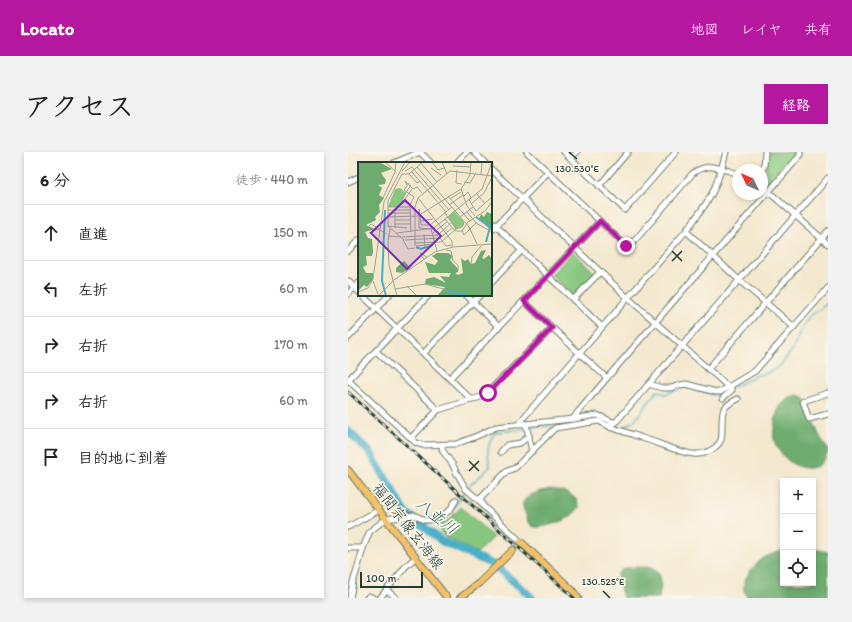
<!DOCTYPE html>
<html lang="ja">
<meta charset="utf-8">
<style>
body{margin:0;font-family:Itim,"Klee One",sans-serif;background:#f2f2f2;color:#222}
.controls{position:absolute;right:12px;bottom:12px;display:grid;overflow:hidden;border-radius:0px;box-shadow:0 2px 6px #0003}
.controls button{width:36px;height:36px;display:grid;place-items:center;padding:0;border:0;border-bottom:1px solid #e0e0e0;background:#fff;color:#222;font:20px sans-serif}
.compass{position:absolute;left:384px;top:12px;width:36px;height:36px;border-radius:50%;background:#fff;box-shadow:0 2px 6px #0003;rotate:314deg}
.scale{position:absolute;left:12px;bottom:10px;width:63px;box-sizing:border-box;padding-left:4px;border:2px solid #1f3d34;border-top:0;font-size:11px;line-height:14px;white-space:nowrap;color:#1f3d34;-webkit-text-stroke:3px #fbf7ec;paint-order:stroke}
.stop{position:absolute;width:12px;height:12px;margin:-9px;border:3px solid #b5179e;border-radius:50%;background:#fff}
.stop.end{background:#b5179e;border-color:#fff;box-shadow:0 1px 4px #0008}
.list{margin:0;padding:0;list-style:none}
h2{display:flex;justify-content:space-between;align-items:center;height:52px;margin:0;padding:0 16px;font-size:17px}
h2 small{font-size:13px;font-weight:400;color:#767676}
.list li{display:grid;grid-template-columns:26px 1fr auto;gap:12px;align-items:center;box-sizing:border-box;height:56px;padding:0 16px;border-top:1px solid #e0e0e0}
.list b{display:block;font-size:15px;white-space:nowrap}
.list em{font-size:13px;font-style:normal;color:#767676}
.icon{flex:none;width:22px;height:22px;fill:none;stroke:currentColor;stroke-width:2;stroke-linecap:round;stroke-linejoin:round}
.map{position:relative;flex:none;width:480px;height:446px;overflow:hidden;border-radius:0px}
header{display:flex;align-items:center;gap:24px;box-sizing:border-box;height:56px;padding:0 20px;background:#b5179e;color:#fff}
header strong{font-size:19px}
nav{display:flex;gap:22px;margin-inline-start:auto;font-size:14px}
.intro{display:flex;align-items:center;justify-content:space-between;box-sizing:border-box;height:96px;padding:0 24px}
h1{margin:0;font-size:28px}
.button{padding:10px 18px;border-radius:0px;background:#b5179e;color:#fff;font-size:14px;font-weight:700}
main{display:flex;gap:24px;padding:0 24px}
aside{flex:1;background:#fff;border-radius:0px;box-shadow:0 2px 6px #0003}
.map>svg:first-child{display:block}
.green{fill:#87c77f;stroke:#53825a}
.forest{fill:#6dac6e;stroke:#467451}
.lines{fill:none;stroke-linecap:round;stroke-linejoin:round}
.stream{stroke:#47afc6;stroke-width:1.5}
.river{stroke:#47afc6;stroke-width:8}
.minor-casing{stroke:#6a796a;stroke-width:7}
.major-casing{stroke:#6a796a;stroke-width:8}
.minor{stroke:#fff;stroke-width:5}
.major{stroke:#f4c16b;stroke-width:6}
.rail-casing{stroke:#1f3d34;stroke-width:3}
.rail{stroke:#fbf7ec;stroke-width:1.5;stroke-dasharray:4.5;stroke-linecap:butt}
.route{stroke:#b5179e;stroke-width:5}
.ticks{fill:none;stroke:#1f3d34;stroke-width:1.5}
.labels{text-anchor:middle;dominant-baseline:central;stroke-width:3.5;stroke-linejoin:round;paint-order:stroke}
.street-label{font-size:15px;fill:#1f3d34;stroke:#fbf7ec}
.water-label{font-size:16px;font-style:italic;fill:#2b5f60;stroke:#fbf7ec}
.inset-river{fill:none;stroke:#47afc6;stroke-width:2}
.inset-road{fill:none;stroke:#9fa491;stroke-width:1}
.view{fill:#7b2cbf;fill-opacity:0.15;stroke:#7b2cbf;stroke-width:2}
.inset-edge{fill:none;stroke:#1f3d34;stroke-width:2}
.ticks-label{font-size:10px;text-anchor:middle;fill:#1f3d34;stroke:#fbf7ec;stroke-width:3.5;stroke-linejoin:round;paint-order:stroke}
</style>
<header>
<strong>Locato</strong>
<nav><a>地図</a><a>レイヤ</a><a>共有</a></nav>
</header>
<div class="intro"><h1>アクセス</h1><a class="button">経路</a></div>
<main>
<aside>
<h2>6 分<small>徒歩 · 440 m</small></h2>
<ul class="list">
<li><svg class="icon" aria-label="ahead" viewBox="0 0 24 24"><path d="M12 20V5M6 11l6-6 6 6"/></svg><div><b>直進</b></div><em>150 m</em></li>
<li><svg class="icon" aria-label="left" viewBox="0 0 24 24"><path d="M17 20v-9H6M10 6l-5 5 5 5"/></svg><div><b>左折</b></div><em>60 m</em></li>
<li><svg class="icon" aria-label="right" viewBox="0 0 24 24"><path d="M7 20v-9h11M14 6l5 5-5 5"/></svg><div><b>右折</b></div><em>170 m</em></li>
<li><svg class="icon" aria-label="right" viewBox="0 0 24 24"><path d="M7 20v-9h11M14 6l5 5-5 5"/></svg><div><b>右折</b></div><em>60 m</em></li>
<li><svg class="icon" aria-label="arrive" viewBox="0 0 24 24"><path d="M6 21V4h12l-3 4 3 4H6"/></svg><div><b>目的地に到着</b></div></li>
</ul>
</aside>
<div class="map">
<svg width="480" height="446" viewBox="0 0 480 446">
<rect width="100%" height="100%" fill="#fbf7ec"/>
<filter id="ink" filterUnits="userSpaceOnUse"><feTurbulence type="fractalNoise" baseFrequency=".025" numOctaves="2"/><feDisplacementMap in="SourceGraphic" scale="8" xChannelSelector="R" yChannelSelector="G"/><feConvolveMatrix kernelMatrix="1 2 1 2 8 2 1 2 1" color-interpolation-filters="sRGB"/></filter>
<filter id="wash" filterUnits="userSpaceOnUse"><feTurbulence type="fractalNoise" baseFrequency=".012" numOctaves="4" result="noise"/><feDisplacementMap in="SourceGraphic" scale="16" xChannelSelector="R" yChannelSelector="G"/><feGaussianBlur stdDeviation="0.9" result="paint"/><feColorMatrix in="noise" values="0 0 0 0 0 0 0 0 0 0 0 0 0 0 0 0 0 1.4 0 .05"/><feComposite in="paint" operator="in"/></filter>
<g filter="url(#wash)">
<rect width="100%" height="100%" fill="#f4e8cf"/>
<!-- green -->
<g class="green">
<path d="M419,0H450V3L421,36L419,37L414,31V20L418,16Z"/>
<path d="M225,100L248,122L226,144L224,143L204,124V122Z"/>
<path d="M113,355L145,385L129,401L97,385L89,375L100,368Z"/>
</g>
<!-- forest -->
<g class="forest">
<path d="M449,243L454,244L457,247L471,283L480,298C479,305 476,309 471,313C453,324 431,305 426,288C425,282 426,275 427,269C430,253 435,249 449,243Z"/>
<path d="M202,337C213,338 231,342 231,356C228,359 224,364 220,366C213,370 190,378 184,374C181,372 179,367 178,363C177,360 174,355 175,351C178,342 194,339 202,337Z"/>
<path d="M465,397L480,400V446H400C397,441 394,437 396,431C397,424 410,409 417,405C423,402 429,401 435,398V431H465Z"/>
<path d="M300,415C317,420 313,432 311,446H275L269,424C273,412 290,416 300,415Z"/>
</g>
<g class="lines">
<!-- stream -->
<g class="stream">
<path d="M384,236L407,224L418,221L431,215L436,209L445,197L452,180L461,165L480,151"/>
<path d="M271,275L273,276L286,269L309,239L317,242L338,235L371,244L379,239"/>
<path d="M181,276L205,274"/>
<path d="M119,336L142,315C139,303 138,290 148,280L177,277"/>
<path d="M88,368C106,362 107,353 117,339"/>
<path d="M69,370L76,372L81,370"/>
</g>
<!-- river -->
<path class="river" d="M0,279L22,300L58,361L95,390L146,413L179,441L184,446"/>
</g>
</g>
<g filter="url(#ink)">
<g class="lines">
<!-- minor casing -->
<g class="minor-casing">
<g id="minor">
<path d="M72,0L83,11"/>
<path d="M126,0L137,11"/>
<path d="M179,0L278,94H282L345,21C362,10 372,16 390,22"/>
<path d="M216,0L277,58L328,0"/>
<path d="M223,6L229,0"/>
<path d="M46,11L72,0"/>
<path d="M108,11L119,0"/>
<path d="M143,17L280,146L384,238L375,246"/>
<path d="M413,18L416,15L417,0"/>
<path d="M0,30L11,25"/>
<path d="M251,34L280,0"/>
<path d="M414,34L480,92"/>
<path d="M143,69L254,175"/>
<path d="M143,79L200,20"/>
<path d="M338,79L391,128L446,175"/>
<path d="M0,99L11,88"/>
<path d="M0,129L11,140"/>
<path d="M143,131L174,98"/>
<path d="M0,142L11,131"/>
<path d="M14,143L124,248"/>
<path d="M118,143L151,175"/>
<path d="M225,148L252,120"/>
<path d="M176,149L231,201L259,226"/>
<path d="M0,186L41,143"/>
<path d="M28,199L90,258"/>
<path d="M76,201L132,143"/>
<path d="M360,217L480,79"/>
<path d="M102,226L252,69"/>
<path d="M0,228L68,291L74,293L108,292L129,284L148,275L225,267L249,263L265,270"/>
<path d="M0,228L81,143"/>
<path d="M301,232L314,236H323L332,233L338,232L368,240H372L407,219L480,136"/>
<path d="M480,241L455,249L461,267L480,262"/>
<path d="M225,267L230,260L259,226L449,7L452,4V0"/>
<path d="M178,272L184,299"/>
<path d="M171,273L177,264L338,79C346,68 355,57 362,45C370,31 374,15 378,0"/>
<path d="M263,276L265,270L267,271L480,26"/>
<path d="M63,286L90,258L136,244L204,176"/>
<path d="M95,293L94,298L105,313L107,318L118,337L134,351L135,354L173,390"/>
<path d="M153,300L159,293L172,291L181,284"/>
<path d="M131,348L159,319L167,316L207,276L251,269C265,278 280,280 294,286C308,290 321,296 335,300C340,301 345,303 350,302C359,302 369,296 373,288C374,284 374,280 374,276C374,258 373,255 390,247"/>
<path d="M0,375L31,358"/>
<path d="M0,396H15"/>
<path d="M39,438L48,446"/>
<path d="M2,446L5,430L10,415L15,396L22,379L38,367L66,363L76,368H82L95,363L102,358L108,348"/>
<path d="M19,446L21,444L25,446"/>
<path d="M32,446L58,414L68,405"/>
</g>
</g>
<!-- major casing -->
<g class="major-casing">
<g id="major">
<path d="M0,318L99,446"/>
<path d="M173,390L224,438L230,446"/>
<path d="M112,446L131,431L165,398"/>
</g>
</g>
<!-- minor -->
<use href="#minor" class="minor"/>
<!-- major -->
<use href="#major" class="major"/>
<!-- rail casing -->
<g class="rail-casing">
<path id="rail" d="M0,240L226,446"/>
</g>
<!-- rail -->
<use href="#rail" class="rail"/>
</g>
</g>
<g class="lines" filter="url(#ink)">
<!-- route -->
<path class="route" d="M140,241L204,176L176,149L252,69L278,94"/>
</g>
<!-- ticks -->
<path class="ticks" d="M221,0L229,7M324,99L334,109M324,109L334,99M121,309L131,319M121,319L131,309M255,439L262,446"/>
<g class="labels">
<!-- street labels -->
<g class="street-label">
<text transform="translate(60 374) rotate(52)">福間宗像玄海線</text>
</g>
<!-- water labels -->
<g class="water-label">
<text transform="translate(89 364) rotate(38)">八並川</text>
</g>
</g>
<!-- overview -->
<g transform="translate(10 10)">
<rect width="134" height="134" fill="#f4e8cf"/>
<path d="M42,26L48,31L44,40L41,45H30L37,27ZM96,49L106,60V63L98,67L90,55Z" fill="#87c77f"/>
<path d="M0,0H21L34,7L23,11L28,18L27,22L20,23L24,26L21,33L26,36L21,43L22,50L17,55L18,58L8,63L17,67L7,70L10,76L14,77L15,90L14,94H8L9,103L5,105L8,111H15V117L9,125L6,123L0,129ZM129,50L134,52V69L121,57L123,52L126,55ZM128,88L124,96L126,97L131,93L134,97V134H79L87,125L67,122L68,117L76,115L88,121L82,114L91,115L93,111H71L67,100L77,103L80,99L74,94L79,91H90L95,94L92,98L100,107V110L97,111L100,113L105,111L103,96L107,99L110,97L113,102L117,101L123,89ZM46,99L53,106L44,111L38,110V106Z" fill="#6dac6e"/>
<path class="inset-river" d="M27,48L24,119L28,134M118,55L132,65L128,80M58,85L63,87L75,83M90,129L107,133"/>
<path class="inset-road" d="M27,0L37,9M62,0L79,20M74,0L80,8L86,6M84,0L89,12M113,0L112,13L103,27L109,44L117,54M95,4L113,5M59,5L111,65L119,82M73,6L83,13M99,8L98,21L104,22M44,9L52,0M47,9L54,5L91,48M54,10L88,50M51,12L59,21L62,19M123,12L124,0M106,20L112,21L118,11M51,21L46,28L56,35M49,23L47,19L55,27M55,27L59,25L64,31M119,32L127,42M90,34L111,58M106,34L110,30L113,36M25,36L37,10L38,0M60,36L94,79V85M47,37L54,27M92,37L103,30M111,38L118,49M113,42L126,31L134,15M52,43L43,38L53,23M91,43L105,33M30,45H52M61,47V66L73,67L79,89M61,47L63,63H72L94,45M30,48H52M118,49L134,35M37,50V66M109,50L118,61L134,70M30,51H52M87,51L98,67M63,52L103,27M30,55L60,54M102,55L115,45M87,57L97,69H104L110,60L127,49L134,40M37,58H52M63,59L75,57M37,62H52M30,64L49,66M10,65L13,62L22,67M104,69L106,73L118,61M53,70L52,43L56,35M11,71L20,67L29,72M39,71L76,66L124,27L134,0M75,71L89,60M66,72L67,85M30,74L43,75M44,75L80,73L94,60M82,76L88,84L93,83M45,78L50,87L57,86M46,78L30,64V39L44,12H51L65,0M47,78L82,76L94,66M30,80L32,67M30,80L31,103L39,134M57,81L83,80L98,67L104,65L106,60M57,84V45L60,36L92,9L134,14M58,84L76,82M88,88L93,89L95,99L100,103V109M66,97L62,91L69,95M110,99L113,102L114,95L123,84M15,119L20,132M49,124L59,134M37,127L67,122L89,128M0,130L10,126L15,117L26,40L47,0M20,134L36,118L77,90L95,85L134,82"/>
<path class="view" d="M47,38L83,74L49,107L13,71Z"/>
<rect width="134" height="134" class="inset-edge"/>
</g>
<g class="ticks-label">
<text x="229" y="20">130.530°E</text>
<text x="255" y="433">130.525°E</text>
</g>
</svg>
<div class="controls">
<button>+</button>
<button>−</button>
<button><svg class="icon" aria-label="locate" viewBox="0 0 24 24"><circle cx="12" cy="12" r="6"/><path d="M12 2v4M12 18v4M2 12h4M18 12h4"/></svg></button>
</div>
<svg class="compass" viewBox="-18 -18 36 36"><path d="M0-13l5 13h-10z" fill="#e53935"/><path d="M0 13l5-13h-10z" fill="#767676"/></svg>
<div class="scale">100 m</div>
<div class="stop" style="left:140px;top:241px"></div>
<div class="stop end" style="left:278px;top:94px"></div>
</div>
</main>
